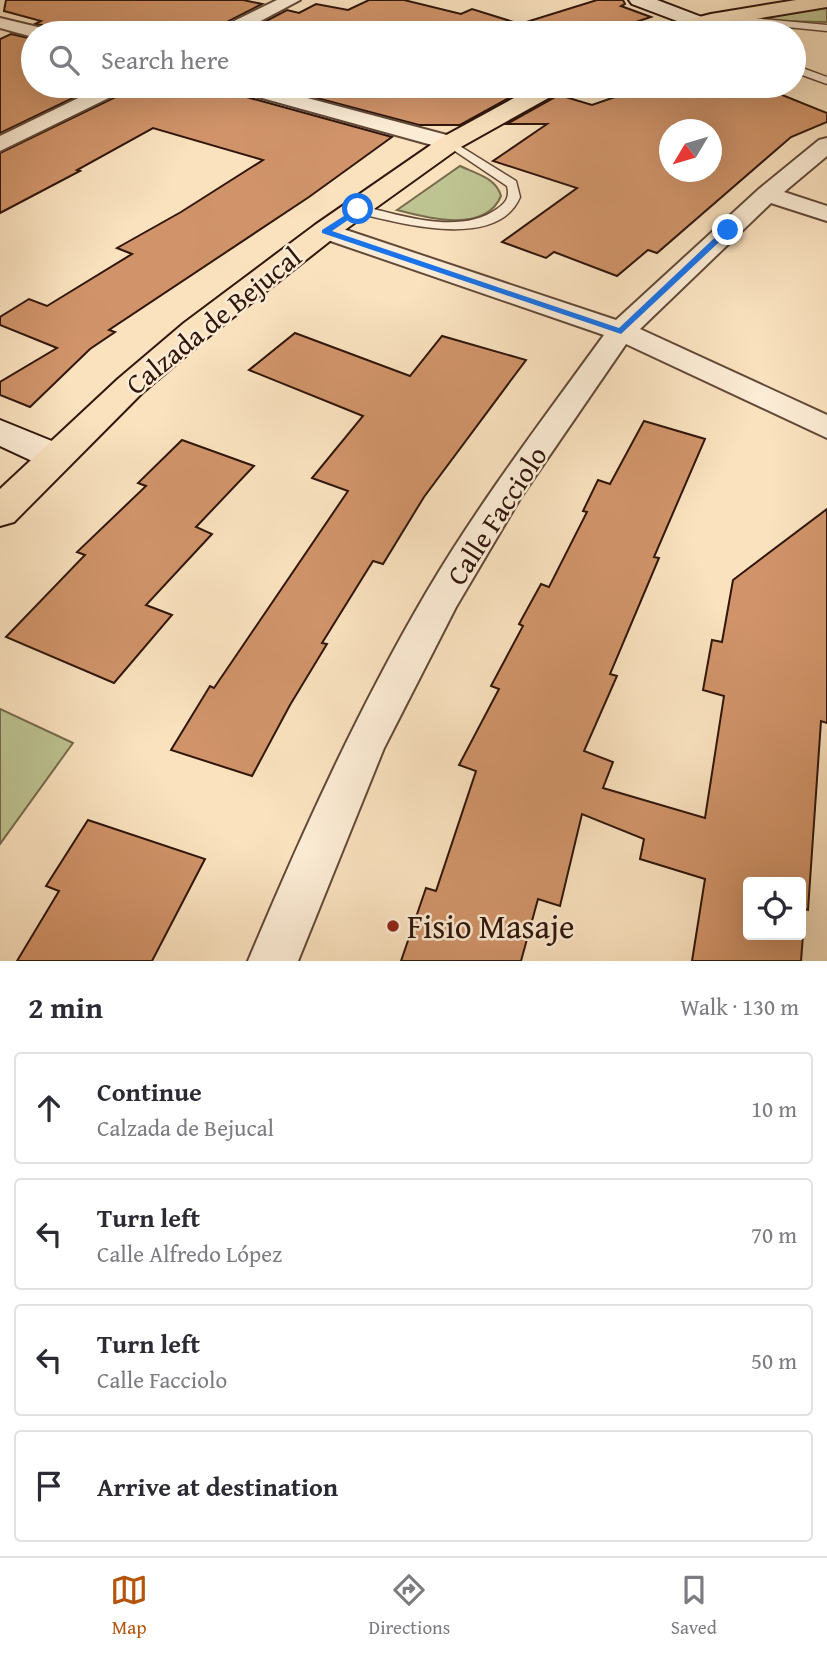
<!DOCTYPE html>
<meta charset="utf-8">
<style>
body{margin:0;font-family:"Gentium Book Plus",serif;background:#f2f2f3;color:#2b2b33}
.controls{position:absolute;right:21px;bottom:21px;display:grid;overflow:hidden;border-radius:7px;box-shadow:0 7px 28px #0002}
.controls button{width:63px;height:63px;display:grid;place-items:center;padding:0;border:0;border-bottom:2px solid #e1e1e2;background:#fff;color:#2b2b33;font:35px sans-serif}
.compass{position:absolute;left:659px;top:119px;width:63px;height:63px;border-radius:50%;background:#fff;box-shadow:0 7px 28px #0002;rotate:232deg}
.stop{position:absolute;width:21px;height:21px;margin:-16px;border:5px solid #1a73e8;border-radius:50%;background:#fff}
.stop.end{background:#1a73e8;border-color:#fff;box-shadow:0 2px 7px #0008}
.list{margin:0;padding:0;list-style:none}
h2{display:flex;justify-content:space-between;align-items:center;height:91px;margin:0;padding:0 28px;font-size:30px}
h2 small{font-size:23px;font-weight:400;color:#7c7c81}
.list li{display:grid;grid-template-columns:46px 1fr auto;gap:21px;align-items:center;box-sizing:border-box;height:112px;margin:0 14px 14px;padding:0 14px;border:2px solid #e1e1e2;border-radius:7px}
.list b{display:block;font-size:26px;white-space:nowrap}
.list p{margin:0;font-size:23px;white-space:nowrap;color:#7c7c81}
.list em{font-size:23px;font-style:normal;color:#7c7c81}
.icon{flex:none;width:38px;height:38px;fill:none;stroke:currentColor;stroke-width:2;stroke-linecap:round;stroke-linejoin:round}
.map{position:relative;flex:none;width:827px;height:961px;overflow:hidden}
.search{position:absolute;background:#fff;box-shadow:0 7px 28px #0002;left:21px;right:21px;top:21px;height:77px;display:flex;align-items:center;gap:18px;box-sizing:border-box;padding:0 24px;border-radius:38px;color:#7c7c81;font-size:26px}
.sheet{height:595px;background:#fff}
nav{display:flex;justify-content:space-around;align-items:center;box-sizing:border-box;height:98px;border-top:2px solid #e1e1e2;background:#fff;font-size:19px;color:#7c7c81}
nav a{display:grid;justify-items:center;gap:4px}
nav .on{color:#b45309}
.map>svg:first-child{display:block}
.green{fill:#bec392;stroke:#776c4e;stroke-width:2}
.building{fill:#d1946a;stroke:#30160b;stroke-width:2;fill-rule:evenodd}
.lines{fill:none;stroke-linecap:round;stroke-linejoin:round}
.lane-casing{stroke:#624938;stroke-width:3}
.street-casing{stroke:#624938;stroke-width:4}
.secondary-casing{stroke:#30160b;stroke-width:4}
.primary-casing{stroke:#30160b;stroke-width:4}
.lane{fill:#fcecd5;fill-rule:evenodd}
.street{fill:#fcecd5;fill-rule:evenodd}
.secondary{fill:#fcecd5;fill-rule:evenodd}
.primary{fill:#fae2bf;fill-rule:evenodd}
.route{fill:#1a73e8}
.poi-dot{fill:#8f2418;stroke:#fcecd5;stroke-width:2.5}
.labels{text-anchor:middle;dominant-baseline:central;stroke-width:5;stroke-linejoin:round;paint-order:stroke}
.street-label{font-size:28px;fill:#30160b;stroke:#fcecd5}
.near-poi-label{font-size:33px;fill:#30160b;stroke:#fcecd5;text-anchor:start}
</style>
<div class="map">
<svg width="827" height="961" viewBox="0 0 827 961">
<rect width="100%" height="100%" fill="#fae2bf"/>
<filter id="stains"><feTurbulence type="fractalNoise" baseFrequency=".00286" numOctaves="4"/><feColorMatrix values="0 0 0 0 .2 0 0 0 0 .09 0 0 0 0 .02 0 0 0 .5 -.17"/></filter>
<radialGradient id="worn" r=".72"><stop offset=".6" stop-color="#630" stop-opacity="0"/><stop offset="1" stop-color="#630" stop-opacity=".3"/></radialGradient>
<!-- green -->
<g class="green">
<path d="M827,6V22L775,21L765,17Z"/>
<path d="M460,166C477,174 496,178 501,196C485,234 427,218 397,210Z"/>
<path d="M0,709L73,743L0,844Z"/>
</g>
<!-- building -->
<g class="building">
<path d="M6,0H243L262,4L217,27L212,33H52L47,26L35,24L41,21L4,11Z"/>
<path d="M369,0H404L461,14L472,9L520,24L597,0H623L625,4L621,6L651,17L603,33L583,30L578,33H243L287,10L299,13L316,4L348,10Z"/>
<path d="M11,34L33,39V86H98L0,133V39Z"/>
<path d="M131,86H227L232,93L392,137L309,197L109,330L115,332L90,349L30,407L0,395V382L57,348L0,325V317L29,299L47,306L132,254L117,248L181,212L263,160L153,128L77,170L80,171L0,213V153L126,92Z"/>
<path d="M271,86H524L529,87L460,125H419Z"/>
<path d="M647,86H760L827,113V122L791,137L657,253L648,250L617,276L554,252L546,258L502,242L577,188L493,161L547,124H507L559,95L592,105ZM669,130H711V172H669Z"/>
<path d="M295,333L410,376L442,336L526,360L424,497L383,564L373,561L322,643L327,644L290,705L252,776L171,750L210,686L214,688L348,491L312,478L363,416L249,370Z"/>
<path d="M644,421L705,439L654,557L659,558L610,674L617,676L584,751L613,762L603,788L705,818L724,696L703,690L712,640L722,642L733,580L827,509V723L821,721L808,910L805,909L801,961H692L705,879L640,859L644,839L582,814L560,906L538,899L521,961H401L426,888L436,891L476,771L459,765L499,689L491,686L523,626L519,624L541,584L549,587L587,512L583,511L598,480L610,484ZM748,882H801V935H748Z"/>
<path d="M182,440L254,466L196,527L212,534L146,605L172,615L114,683L6,637L85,555L77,552L146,486L138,483Z"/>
<path d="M88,820L205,859L152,961H17L59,891L46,886Z"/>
</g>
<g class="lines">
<!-- lane casing -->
<g class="lane-casing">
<g id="lane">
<path d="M720,15L827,25V31L717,20L715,18Z"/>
<path d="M697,21H703L723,33H711L697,25Z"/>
<path d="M794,65L827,77V84L794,72Z"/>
<path d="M450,140L516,181L520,197C497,252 396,222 353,212V206L358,205C400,215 459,236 497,209C506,203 510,197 507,186L446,145V141Z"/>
</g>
</g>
<!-- street casing -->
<g class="street-casing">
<g id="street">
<path d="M277,0H300L238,33H215L218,29Z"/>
<path d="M0,18L46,29L49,33H33V37L0,28Z"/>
<path d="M103,86H128L125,90L0,151V136Z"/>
<path d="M230,86H262L458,138L461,143L458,148L450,150L233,90Z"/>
<path d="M827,138V156L784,192L827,206V221L771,203L640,329L827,415V438L626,344L521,497L456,607L384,748L298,961H248C301,835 357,711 426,593C479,503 543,419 604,335L316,236L313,231L316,226L325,224L334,226L616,320L759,189L819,140Z"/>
</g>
</g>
<!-- secondary casing -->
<g class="secondary-casing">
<g id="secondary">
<path d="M629,0H657L707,19L710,23L707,27H693L632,4Z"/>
<path d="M0,420L69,448L75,457L69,466L56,469L43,466L0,446Z"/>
</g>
</g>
<!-- primary casing -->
<g class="primary-casing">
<g id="primary">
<path d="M796,0H827V7L713,26L687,33H653L656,28L711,14Z"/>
<path d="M536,86H565L561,91L459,148L335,237L208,337L142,393L14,522L0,526V489L118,379L184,323L315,225L441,138Z"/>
</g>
</g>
<!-- lane -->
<use href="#lane" class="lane"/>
<!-- street -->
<use href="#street" class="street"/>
<!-- secondary -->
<use href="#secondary" class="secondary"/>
<!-- primary -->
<use href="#primary" class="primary"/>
</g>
<!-- route -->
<path class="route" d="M358,207L361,211L332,231L619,328L725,228L732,230L621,334L322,233V230Z"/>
<!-- markers -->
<circle class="poi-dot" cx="393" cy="926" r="7"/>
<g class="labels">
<!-- street labels -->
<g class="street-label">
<text transform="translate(213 320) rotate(-39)">Calzada de Bejucal</text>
<text transform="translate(496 515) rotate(-57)">Calle Facciolo</text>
</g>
<!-- near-poi labels -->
<g class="near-poi-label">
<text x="407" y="926">Fisio Masaje</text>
</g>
</g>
<rect width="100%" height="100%" filter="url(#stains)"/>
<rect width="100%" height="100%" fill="url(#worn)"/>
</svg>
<div class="controls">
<button><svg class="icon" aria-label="locate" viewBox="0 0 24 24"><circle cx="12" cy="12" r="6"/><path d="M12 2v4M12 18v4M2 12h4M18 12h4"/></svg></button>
</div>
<svg class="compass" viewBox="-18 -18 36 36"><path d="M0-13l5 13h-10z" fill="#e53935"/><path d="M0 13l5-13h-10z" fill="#7c7c81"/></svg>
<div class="stop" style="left:358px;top:209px"></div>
<div class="stop end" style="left:728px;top:230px"></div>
<div class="search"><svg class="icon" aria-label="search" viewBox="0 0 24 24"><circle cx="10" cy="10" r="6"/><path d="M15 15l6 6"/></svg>Search here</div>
</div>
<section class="sheet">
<h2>2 min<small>Walk · 130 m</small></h2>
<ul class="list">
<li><svg class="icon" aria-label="ahead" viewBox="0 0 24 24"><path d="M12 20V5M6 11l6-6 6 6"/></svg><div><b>Continue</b><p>Calzada de Bejucal</p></div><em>10 m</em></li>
<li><svg class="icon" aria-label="left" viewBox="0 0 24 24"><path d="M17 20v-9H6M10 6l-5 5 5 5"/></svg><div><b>Turn left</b><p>Calle Alfredo López</p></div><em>70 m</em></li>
<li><svg class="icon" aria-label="left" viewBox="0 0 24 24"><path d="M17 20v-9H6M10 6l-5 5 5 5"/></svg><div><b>Turn left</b><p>Calle Facciolo</p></div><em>50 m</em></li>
<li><svg class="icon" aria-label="arrive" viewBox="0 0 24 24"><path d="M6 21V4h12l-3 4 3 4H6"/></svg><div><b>Arrive at destination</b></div></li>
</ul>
</section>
<nav>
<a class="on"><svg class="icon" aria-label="map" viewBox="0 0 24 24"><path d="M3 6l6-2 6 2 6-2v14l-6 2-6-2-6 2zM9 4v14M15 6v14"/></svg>Map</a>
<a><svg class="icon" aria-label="directions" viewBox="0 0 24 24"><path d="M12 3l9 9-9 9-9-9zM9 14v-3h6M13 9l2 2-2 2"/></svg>Directions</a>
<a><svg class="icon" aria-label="saved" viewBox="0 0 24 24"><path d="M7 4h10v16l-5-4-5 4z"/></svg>Saved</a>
</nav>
